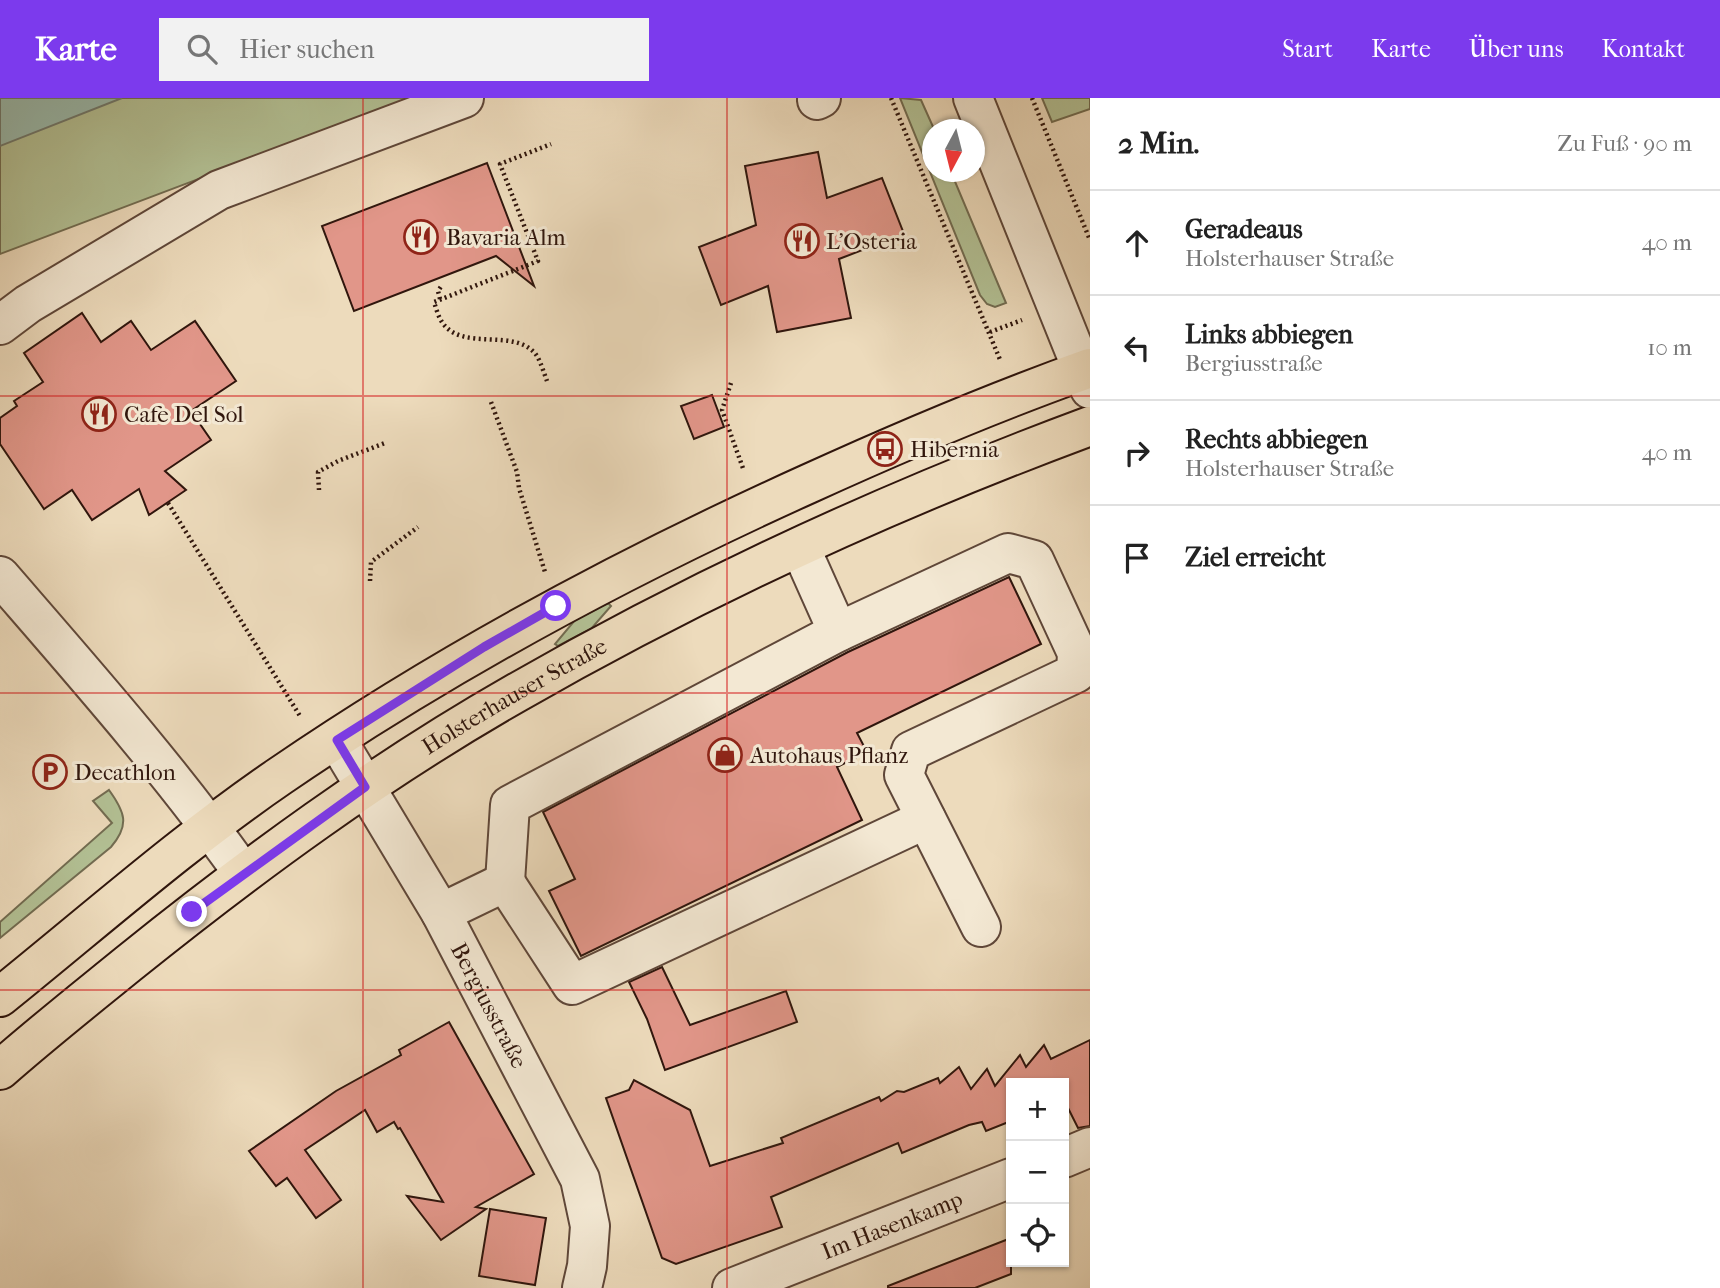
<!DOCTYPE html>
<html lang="de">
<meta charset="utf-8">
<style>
body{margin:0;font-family:"IM FELL French Canon",serif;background:#f2f2f2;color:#222}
.controls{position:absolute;right:21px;bottom:21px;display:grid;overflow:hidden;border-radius:0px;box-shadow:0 2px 5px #0004}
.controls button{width:63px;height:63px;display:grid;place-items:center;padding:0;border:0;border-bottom:2px solid #e0e0e0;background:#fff;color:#222;font:35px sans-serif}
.compass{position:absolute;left:922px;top:21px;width:63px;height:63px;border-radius:50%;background:#fff;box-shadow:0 2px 5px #0004;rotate:187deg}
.stop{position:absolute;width:21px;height:21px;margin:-16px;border:5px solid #7c3aed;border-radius:50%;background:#fff}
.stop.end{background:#7c3aed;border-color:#fff;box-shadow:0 2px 7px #0008}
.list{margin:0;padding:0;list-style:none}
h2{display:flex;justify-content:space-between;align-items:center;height:91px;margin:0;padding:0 28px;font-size:30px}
h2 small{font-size:23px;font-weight:400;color:#767676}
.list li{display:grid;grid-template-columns:46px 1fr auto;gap:21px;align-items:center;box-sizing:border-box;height:105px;padding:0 28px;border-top:2px solid #e0e0e0}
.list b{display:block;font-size:26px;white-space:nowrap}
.list p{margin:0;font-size:23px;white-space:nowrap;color:#767676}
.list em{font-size:23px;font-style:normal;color:#767676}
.icon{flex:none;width:38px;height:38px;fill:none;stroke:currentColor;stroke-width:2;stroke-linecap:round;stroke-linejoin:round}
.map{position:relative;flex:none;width:1090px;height:1190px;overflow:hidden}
header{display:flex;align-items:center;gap:42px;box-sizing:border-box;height:98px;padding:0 35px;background:#7c3aed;color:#fff}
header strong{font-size:33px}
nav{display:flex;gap:38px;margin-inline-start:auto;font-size:24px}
.search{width:490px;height:63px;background:#f2f2f2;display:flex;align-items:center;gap:18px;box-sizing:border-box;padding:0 24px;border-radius:0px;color:#767676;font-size:26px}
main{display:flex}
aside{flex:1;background:#fff}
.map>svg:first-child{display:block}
.green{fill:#b3c195;stroke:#726c51;stroke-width:2}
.water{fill:#99bbae;stroke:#6f796e;stroke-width:2}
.building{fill:#e19689;stroke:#30160d;stroke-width:2}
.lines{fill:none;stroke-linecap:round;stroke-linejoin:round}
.minor-casing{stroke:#5f4739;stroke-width:42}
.major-casing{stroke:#30160d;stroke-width:42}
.path{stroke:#30160d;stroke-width:4.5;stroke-dasharray:2 3.5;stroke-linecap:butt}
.minor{stroke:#f3e8d3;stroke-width:38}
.major{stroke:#eddbbc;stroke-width:38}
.route{stroke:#7c3aed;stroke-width:9}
.grid{fill:none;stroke:#d62828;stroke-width:2;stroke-opacity:0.55}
.labels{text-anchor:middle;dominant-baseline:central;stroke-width:6;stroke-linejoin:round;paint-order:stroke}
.poi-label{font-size:23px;fill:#30160d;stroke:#f3e8d3;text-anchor:start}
.street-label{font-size:23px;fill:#30160d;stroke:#f3e8d3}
</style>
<header>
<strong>Karte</strong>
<div class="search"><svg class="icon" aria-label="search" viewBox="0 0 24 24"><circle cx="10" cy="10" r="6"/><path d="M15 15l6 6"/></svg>Hier suchen</div>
<nav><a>Start</a><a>Karte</a><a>Über uns</a><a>Kontakt</a></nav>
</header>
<main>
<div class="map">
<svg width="1090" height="1190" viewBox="0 0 1090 1190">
<rect width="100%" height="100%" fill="#eddbbc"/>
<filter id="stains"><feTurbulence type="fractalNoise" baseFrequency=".00286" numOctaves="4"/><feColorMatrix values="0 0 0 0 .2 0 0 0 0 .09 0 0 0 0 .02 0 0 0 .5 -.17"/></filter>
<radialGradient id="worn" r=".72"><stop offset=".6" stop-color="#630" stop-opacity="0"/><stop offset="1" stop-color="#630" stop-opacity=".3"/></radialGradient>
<!-- green -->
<g class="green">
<path d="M0,0H413L0,156Z"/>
<path d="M900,0L921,2L934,31L932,74H951L1006,205L995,209L987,206L980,197Z"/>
<path d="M1042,0H1090V11L1052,24Z"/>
<path d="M608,505L611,508L591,531L558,548L555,546L575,522Z"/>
<path d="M109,692C125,714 130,727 111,749L0,840V824L112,725L93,703Z"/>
</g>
<!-- water -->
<path class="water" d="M0,0H122L0,48Z"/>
<!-- building -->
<g class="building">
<path d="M818,54L827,100L882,80L904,136L839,161L851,220L777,234L768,188L721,207L699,149L756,127L745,68Z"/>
<path d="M487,65L534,188L496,158L354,213L322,128Z"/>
<path d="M82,215L101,244L131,223L151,252L195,223L236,283L191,313L211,342L165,373L186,392L149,417L139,391L92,422L72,392L44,411L0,346V320L17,308L14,303L43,284L24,255Z"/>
<path d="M712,297L724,329L694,341L681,308Z"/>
<path d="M1009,479L1041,546L857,635L867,654L837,669L862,722L581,858L549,793L575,781L543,714L848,554Z"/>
<path d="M662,869L690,927L786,893L797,924L665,972L647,921L629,884Z"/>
<path d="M449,924L534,1076L476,1109L486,1111L441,1142L407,1098L443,1104L400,1030L398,1031L394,1024L377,1034L365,1012L305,1052L341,1102L316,1120L287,1080L276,1088L249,1053L336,993L401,957L399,952Z"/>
<path d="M1090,942V1028L1078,1030L1064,1002V985H1011V1023L986,1033L982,1024L969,1027L902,1055L898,1045L771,1099L782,1129L676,1166L662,1160L606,1000L629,992L634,982L690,1012L710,1068L783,1045L781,1040L879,999L881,1003L897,993L904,994L938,980L940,985L959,969L971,991L987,971L995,988L1020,957L1026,969L1044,947L1051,961Z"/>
<path d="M490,1111L546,1120L535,1187L479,1178Z"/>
<path d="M1011,1140V1176L975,1190H888V1188Z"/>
</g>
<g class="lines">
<!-- minor casing -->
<g class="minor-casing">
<g id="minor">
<path d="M973,0L1090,291"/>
<path d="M817,2L821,0"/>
<path d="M0,227L28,206L219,92L464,0"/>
<path d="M800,449L838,534L1008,455L1034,462L1077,555L1076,575L911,653L904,677L981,829"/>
<path d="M0,478C84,575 169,671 243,775"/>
<path id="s1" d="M337,642L441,815L580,1081L590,1128L587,1168L582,1190"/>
<path d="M505,784L510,707L838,534"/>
<path d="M441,815L505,784L572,887L926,721"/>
<path d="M1064,1060L1090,1049"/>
<path id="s2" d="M732,1190L1011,1080"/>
</g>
</g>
<!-- major casing -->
<g class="major-casing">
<g id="major">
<path d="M0,899C92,825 182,745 280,678C448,563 622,470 808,386C900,344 994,304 1090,270"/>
<path id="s3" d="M0,972C42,935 85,901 128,866C251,767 379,673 516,595C699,490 893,401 1090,328"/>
</g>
</g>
<!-- path -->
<g class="path">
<path d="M891,0L1001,264"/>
<path d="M1032,0L1090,142"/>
<path d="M440,201L438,193L442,187"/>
<path d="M990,234L1022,222"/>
<path d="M547,283C544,275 541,265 537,258C516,228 462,255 442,224C438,218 436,210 434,204L538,163L500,66L551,46"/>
<path d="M731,285L722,312L744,373"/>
<path d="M491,304L517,374L519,390L545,474"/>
<path d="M319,392L318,374L338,363L385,345"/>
<path d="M168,405L300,618"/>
<path d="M370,483L371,464L418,429"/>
</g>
<!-- minor -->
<use href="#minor" class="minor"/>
<!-- major -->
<use href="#major" class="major"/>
</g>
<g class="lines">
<!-- route -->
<path class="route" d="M192,814L365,689L337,642L484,549L556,508"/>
</g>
<!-- grid -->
<path class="grid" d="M363,0V1190M727,0V1190M0,298H1090M0,595H1090M0,892H1090"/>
<!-- icons -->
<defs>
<g id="restaurant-ring" transform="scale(1.75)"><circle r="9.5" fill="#f3e8d3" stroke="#8f2418" stroke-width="1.5"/><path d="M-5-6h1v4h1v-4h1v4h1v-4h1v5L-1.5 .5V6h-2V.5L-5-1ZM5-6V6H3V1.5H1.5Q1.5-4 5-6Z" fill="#8f2418"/></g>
<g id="bus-ring" transform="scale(1.75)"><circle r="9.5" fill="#f3e8d3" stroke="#8f2418" stroke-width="1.5"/><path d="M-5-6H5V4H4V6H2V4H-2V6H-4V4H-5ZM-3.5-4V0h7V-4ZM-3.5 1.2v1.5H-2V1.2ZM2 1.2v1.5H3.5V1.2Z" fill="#8f2418"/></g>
<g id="shop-ring" transform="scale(1.75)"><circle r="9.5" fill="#f3e8d3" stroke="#8f2418" stroke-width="1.5"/><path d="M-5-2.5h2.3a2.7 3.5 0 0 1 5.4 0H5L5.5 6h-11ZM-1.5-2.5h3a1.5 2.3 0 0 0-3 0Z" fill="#8f2418"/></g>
<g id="parking-ring" transform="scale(1.75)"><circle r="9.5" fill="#f3e8d3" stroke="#8f2418" stroke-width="1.5"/><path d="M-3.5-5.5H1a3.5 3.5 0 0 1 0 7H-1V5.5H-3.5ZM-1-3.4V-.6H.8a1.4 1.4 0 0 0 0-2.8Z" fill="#8f2418"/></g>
</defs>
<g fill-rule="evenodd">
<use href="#restaurant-ring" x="421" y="139"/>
<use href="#restaurant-ring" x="802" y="143"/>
<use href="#restaurant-ring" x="99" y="316"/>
<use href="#bus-ring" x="885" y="351"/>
<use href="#shop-ring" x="725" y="657"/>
<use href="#parking-ring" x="50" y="674"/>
</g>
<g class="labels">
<!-- poi labels -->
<g class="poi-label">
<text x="446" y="139">Bavaria Alm</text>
<text x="826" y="143">L'Osteria</text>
<text x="124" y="316">Cafe Del Sol</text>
<text x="910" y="351">Hibernia</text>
<text x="750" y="657">Autohaus Pflanz</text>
<text x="74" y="674">Decathlon</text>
</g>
<!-- street labels -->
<g class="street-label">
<text stroke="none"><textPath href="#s3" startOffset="637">Holsterhauser Straße</textPath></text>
<text stroke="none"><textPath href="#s1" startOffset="306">Bergiusstraße</textPath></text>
<text stroke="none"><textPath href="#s2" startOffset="172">Im Hasenkamp</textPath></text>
</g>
</g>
<rect width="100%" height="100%" filter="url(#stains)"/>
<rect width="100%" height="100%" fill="url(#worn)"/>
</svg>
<div class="controls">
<button>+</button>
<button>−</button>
<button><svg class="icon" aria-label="locate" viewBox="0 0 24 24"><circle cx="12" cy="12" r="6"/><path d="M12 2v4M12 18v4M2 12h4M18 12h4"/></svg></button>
</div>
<svg class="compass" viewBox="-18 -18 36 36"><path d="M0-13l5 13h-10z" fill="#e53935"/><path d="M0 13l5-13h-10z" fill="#767676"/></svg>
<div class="stop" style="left:556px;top:508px"></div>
<div class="stop end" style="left:192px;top:814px"></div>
</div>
<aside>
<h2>2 Min.<small>Zu Fuß · 90 m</small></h2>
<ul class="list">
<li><svg class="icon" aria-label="ahead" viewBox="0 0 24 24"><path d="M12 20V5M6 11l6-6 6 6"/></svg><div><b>Geradeaus</b><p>Holsterhauser Straße</p></div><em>40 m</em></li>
<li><svg class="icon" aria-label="left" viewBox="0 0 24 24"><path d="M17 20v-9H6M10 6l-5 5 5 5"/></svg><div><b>Links abbiegen</b><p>Bergiusstraße</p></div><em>10 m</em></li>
<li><svg class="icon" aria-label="right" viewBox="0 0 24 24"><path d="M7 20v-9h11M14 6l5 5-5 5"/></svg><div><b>Rechts abbiegen</b><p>Holsterhauser Straße</p></div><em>40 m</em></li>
<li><svg class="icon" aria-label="arrive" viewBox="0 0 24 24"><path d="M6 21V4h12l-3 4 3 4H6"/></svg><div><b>Ziel erreicht</b></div></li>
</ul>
</aside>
</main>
